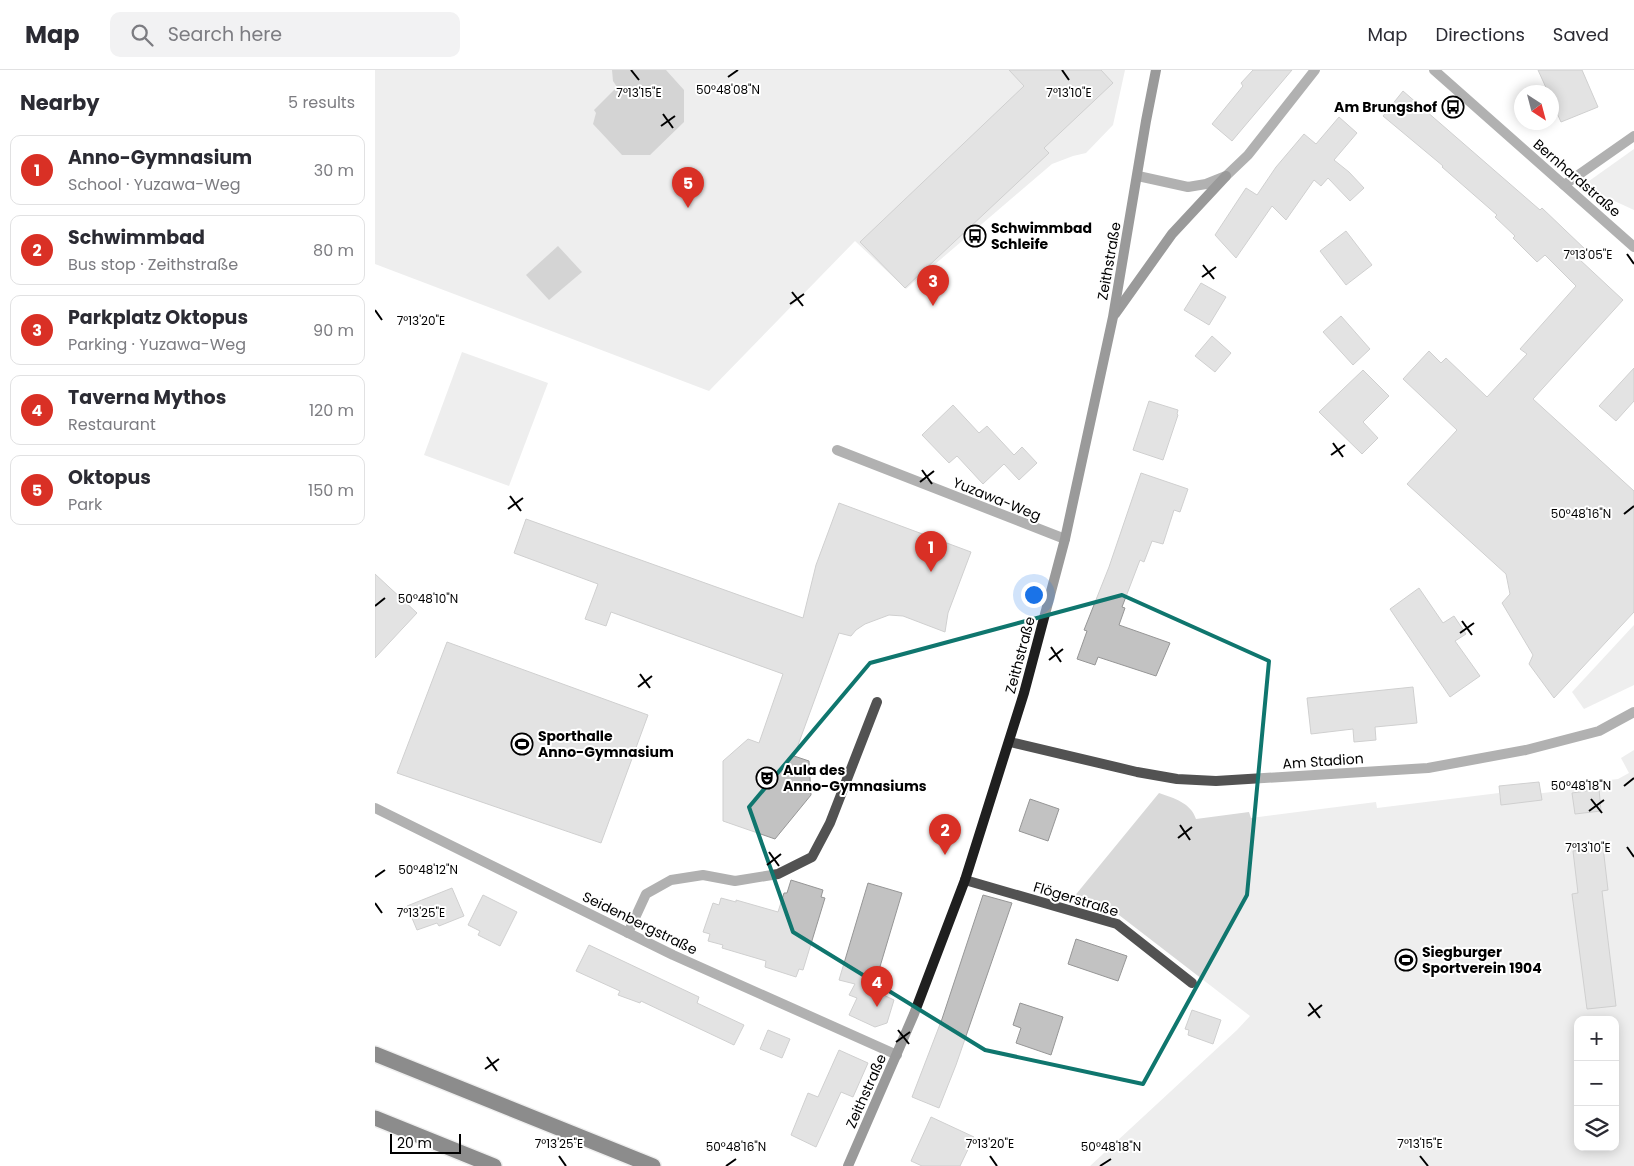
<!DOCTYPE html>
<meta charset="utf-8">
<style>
body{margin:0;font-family:Poppins,sans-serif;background:#f2f2f3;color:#2b2b33}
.controls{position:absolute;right:15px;bottom:15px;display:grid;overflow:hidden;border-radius:10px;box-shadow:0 2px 12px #0003}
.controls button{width:45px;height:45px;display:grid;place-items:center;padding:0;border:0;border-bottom:1px solid #e1e1e2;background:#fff;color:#2b2b33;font:25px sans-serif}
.compass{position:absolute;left:1139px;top:15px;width:45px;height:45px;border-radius:50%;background:#fff;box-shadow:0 2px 12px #0003;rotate:144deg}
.scale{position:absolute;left:15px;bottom:12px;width:71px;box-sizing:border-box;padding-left:5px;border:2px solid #000;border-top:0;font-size:14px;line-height:18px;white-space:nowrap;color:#000;-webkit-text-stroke:4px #fff;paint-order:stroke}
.you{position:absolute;left:658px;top:524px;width:18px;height:18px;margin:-12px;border:4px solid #fff;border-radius:50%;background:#1a73e8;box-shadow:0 0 0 8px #1a73e833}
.badge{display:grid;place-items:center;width:32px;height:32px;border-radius:50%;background:#d93025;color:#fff;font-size:16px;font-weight:700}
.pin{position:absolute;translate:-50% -41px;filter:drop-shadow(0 1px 2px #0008)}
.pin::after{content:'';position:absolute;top:26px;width:18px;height:15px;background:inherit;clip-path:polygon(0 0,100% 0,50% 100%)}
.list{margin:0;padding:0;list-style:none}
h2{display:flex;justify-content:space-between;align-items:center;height:65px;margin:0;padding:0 20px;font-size:21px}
h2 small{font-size:16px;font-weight:400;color:#7c7c81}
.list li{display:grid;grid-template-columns:32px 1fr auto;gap:15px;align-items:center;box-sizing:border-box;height:70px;margin:0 10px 10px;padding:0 10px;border:1px solid #e1e1e2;border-radius:10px}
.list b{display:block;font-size:19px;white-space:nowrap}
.list p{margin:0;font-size:16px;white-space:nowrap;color:#7c7c81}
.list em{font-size:16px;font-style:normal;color:#7c7c81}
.icon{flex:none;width:28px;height:28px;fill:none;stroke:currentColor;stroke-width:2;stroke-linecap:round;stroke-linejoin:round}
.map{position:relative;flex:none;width:1259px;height:1096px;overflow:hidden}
header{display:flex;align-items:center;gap:30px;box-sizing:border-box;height:70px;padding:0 25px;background:#fff;border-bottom:1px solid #e1e1e2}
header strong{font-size:24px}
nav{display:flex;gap:28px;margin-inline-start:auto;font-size:18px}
.search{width:350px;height:45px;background:#f2f2f3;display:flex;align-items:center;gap:12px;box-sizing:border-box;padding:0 18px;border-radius:10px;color:#7c7c81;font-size:19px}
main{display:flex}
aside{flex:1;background:#fff}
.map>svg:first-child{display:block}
.green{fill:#d9d9d9;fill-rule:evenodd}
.water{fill:#a0a0a0}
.building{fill:#c2c2c2;stroke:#969696}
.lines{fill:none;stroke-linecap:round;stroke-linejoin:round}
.highway-casing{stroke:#dbdbdb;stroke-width:18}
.street{stroke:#525252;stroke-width:10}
.secondary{stroke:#1f1f1f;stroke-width:10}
.highway{stroke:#000;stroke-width:15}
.marked{fill:none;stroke:#0f766e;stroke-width:4;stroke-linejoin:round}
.ticks{fill:none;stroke:#000;stroke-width:2}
.labels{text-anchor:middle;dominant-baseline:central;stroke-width:4;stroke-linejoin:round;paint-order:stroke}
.poi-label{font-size:14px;font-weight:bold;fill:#000;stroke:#fff;text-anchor:start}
.street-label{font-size:14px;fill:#000;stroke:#fff}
.ticks-label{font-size:12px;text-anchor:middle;fill:#000;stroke:#fff;stroke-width:4;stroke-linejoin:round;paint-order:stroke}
</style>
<header>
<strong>Map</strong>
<div class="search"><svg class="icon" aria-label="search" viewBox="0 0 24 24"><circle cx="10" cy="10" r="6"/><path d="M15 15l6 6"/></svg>Search here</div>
<nav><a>Map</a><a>Directions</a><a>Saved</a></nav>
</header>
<main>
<aside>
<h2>Nearby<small>5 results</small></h2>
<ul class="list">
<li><span class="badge">1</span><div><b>Anno-Gymnasium</b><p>School · Yuzawa-Weg</p></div><em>30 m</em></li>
<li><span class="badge">2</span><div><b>Schwimmbad</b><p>Bus stop · Zeithstraße</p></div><em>80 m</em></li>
<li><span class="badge">3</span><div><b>Parkplatz Oktopus</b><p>Parking · Yuzawa-Weg</p></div><em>90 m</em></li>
<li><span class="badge">4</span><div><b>Taverna Mythos</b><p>Restaurant</p></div><em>120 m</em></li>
<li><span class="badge">5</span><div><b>Oktopus</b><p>Park</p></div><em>150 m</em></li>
</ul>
</aside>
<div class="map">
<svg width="1259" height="1096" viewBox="0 0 1259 1096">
<rect width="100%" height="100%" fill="#fff"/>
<!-- green -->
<g class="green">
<path d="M0,0H750L738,55L711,83L698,86L677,94L531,219L480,171L334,321L0,194Z"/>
<path d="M1259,79V140L1207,116Z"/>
<path d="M87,282L173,313L134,416L49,385Z"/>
<path d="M1259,555V615L1209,639L1197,622Z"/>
<path d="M1259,680V1096H715L862,960L875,946L731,835L698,828L784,723C799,728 816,733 821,749L874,742L876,748L1001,732L1002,738L1124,723L1125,728L1227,716L1226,711L1243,709L1254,703L1246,688ZM1203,950H1240V1077H1203Z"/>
</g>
<!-- water -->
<g class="water">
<path d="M237,0H291L309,20V52L275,85H247L218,54L221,43L219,40L242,17L238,11Z"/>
<path d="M183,176L207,202L174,230L151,205Z"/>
</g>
<!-- building -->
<g class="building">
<path d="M634,0H726L738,13L669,78L674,83L530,218L485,172L649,16Z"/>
<path d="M878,0H917L857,71L837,54L868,16L866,13Z"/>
<path d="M1163,0H1207L1223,37L1186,52L1176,30V22H1173Z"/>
<path d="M1028,21L1165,140L1167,138L1212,181L1204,189L1248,230L1158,329L1259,421V542L1179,628L1154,594L1158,585L1127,533L1135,524L1131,504L1032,414L1082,360L1028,309L1054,281L1066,293L1071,288L1112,327L1152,284L1145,279L1201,216L1170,185L1162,192L1138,168L1140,166L1120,147L1122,145L1067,97L1068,96L1008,46Z"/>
<path d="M964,47L982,63L959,90L974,102L989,118L975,131L953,108L946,116L939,110L911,150L897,136L861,188L840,165L871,118L882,125L901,97L929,64L941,74Z"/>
<path d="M971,161L997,195L971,215L945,181Z"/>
<path d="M826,213L851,227L834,255L809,240Z"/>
<path d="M966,246L995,279L978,295L948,262Z"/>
<path d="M837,266L856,283L840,302L820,286Z"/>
<path d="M1259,298V331L1241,351L1224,336Z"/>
<path d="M988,300L1014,326L988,352L1003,368L987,384L944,342Z"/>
<path d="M774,331L803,340L802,344L803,345L788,390L758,380Z"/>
<path d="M578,335L604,363L612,356L639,385L647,377L662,393L644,410L629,394L608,414L582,386L574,393L547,365Z"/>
<path d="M766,403L813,419L805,442L799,440L788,474L777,471L769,492L765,490L747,537L750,538L744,555L795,573L781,606L723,587L720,595L702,589L712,561L709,560L734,497Z"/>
<path d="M464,433L596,482L573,543L570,562L528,546L514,545L490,554L481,560L476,566L464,563L419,686L434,691L436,725L400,769L348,751V691L373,669L384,673L408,604L236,542L231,556L210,549L223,514L139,483L151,449L428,548L441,495Z"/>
<path d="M0,504L42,543L0,588Z"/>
<path d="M1044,518L1068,553L1079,546L1091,564L1080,571L1105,606L1075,627L1015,539Z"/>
<path d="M72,572L273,645L226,773L22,703Z"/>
<path d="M1038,617L1042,653L1000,657L1001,670L979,672L978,659L936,664L932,628Z"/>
<path d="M1164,712L1167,730L1126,735L1124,716Z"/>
<path d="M1224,719L1226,741L1200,744L1197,723Z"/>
<path d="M655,729L684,739L673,771L644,761Z"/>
<path d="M1228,777L1233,820L1227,821L1241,936L1212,939L1197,824L1203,823L1198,781Z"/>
<path d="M416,810L448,820L446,827L450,828L428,900L424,899L421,907L390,897L391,891L347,878L348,875L333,871L335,864L328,862L338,833L344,835L346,828L361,832V830L403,842L409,823H412Z"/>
<path d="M493,813L527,823L498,920L519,930L512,953L500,957L474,945L482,928L474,925L480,914L464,910Z"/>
<path d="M77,818L89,846L64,856L62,853L42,860L32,836Z"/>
<path d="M108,825L142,842L125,876L103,865L105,861L93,855Z"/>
<path d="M608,825L637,833L581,995L564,1038L537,1027L567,949Z"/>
<path d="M701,869L752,886L743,911L693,894Z"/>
<path d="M214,875L324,927L322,933L369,955L359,975L266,931L265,933L243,925L245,921L201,901Z"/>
<path d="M645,933L688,947L676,985L641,973L646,958L638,955Z"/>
<path d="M817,940L846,950L838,974L813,965L814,960L810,959Z"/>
<path d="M393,960L415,969L407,988L385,979Z"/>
<path d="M464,980L493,993L478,1027L466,1022L441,1077L416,1065L433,1023L443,1027Z"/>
<path d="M556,1047L599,1067L585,1096H547L536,1091Z"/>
</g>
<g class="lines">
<!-- highway casing -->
<g class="highway-casing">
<g id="highway">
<path d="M0,984L278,1096"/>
<path d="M0,1048L119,1096"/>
</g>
</g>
<!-- street -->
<g class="street">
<path d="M1059,0L1259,177"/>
<path d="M763,106L813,117L831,114L851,106L873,85L940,0"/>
<path d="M1189,115L1259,66"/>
<path d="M462,380L690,469"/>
<path d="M635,672L762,702L802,709L841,711L1053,698L1151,680L1224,661L1259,642"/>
<path d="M0,738L298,885L522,985"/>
<path d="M590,810L742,854L817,913"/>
<path d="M253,863L271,824L296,810L328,805L360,811L403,804L437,787L455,753L502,632"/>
</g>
<!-- secondary -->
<g class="secondary">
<path d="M740,244L797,164L851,106"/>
<path d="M473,1096L539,944L590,810L649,623L690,469L738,247L771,51L781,0"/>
</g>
<!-- highway -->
<use href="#highway" class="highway"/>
</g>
<!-- marked area -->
<path d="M0 0H1259V1096H0ZM747,525L894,591L872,825L768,1014L610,980L418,862L374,737L495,593Z" fill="#fff" fill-opacity=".55" fill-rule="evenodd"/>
<path class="marked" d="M747,525L894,591L872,825L768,1014L610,980L418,862L374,737L495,593Z"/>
<!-- ticks -->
<path class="ticks" d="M256,0L264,10M687,0L694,10M353,7L363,0M288,44L298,58M286,56L300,46M1252,184L1259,194M828,195L839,209M827,207L841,197M417,222L428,236M415,234L429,224M0,240L7,250M958,373L968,387M956,385L970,375M547,400L557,414M545,412L559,401M135,426L146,441M133,439L148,428M1249,444L1259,436M0,536L10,528M1087,551L1097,565M1085,563L1099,553M676,577L686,592M674,590L688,579M265,604L275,618M263,617L277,606M1249,716L1259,708M1216,729L1227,743M1214,741L1229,730M805,755L815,770M803,768L817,757M1252,777L1259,787M394,782L404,796M392,795L406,784M0,807L10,800M0,833L7,843M934,933L945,948M933,946L947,935M523,960L534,974M521,972L535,962M112,987L122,1001M110,999L124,989M184,1086L191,1096M615,1086L622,1096M1045,1086L1053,1096M351,1096L361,1089M725,1096L736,1089"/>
<!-- icons -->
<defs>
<g id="bus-ring" transform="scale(1.125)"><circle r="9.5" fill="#fff" stroke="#000" stroke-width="1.5"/><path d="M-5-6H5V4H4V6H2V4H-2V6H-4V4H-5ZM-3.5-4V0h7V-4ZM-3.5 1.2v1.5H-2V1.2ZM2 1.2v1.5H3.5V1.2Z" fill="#000"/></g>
<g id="stadium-ring" transform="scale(1.125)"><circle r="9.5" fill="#fff" stroke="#000" stroke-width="1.5"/><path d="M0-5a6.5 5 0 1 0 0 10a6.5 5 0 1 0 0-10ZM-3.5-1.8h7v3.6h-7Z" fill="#000"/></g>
<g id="theatre-ring" transform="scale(1.125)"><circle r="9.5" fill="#fff" stroke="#000" stroke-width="1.5"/><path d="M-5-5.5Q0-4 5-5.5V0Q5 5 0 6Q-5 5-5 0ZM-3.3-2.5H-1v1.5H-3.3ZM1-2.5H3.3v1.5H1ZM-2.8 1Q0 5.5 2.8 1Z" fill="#000"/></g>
</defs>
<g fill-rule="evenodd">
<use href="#bus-ring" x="1078" y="37"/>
<use href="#bus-ring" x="600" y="166"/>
<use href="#stadium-ring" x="147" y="674"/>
<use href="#theatre-ring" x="392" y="708"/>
<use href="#stadium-ring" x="1031" y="890"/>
</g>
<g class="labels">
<!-- poi labels -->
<g class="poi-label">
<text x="1062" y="37" text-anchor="end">Am Brungshof</text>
<text x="616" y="158">Schwimmbad<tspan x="616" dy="16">Schleife</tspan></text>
<text x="163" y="666">Sporthalle<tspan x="163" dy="16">Anno-Gymnasium</tspan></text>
<text x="408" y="700">Aula des<tspan x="408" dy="16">Anno-Gymnasiums</tspan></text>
<text x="1047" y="882">Siegburger<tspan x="1047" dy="16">Sportverein 1904</tspan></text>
</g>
<!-- street labels -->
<g class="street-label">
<text transform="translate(1202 108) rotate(41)">Bernhardstraße</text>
<text transform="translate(734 191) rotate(-80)">Zeithstraße</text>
<text transform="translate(622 429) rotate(22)">Yuzawa-Weg</text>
<text transform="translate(645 585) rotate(-75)">Zeithstraße</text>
<text transform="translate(948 691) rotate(-4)">Am Stadion</text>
<text transform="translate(701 829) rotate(17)">Flögerstraße</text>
<text transform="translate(265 853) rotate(26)">Seidenbergstraße</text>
<text transform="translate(491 1021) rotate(-66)">Zeithstraße</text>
</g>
</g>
<g class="ticks-label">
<text x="353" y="24">50°48'08"N</text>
<text x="264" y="27">7°13'15"E</text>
<text x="694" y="27">7°13'10"E</text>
<text x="1213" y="189">7°13'05"E</text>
<text x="46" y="255">7°13'20"E</text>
<text x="1206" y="448">50°48'16"N</text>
<text x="53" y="533">50°48'10"N</text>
<text x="1206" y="720">50°48'18"N</text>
<text x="1213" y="782">7°13'10"E</text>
<text x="53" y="804">50°48'12"N</text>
<text x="46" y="847">7°13'25"E</text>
<text x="184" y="1078">7°13'25"E</text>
<text x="615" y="1078">7°13'20"E</text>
<text x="1045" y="1078">7°13'15"E</text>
<text x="361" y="1081">50°48'16"N</text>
<text x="736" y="1081">50°48'18"N</text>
</g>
</svg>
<div class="controls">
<button>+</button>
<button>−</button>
<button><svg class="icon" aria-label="layers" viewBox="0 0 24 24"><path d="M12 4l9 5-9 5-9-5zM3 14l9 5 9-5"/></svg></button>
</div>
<svg class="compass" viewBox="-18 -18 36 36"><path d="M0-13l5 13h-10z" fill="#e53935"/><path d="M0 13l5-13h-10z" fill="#7c7c81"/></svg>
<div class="scale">20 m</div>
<div class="you"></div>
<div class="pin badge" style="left:556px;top:502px">1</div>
<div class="pin badge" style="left:570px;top:785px">2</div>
<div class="pin badge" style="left:558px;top:236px">3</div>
<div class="pin badge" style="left:502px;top:937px">4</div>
<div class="pin badge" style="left:313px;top:138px">5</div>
</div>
</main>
